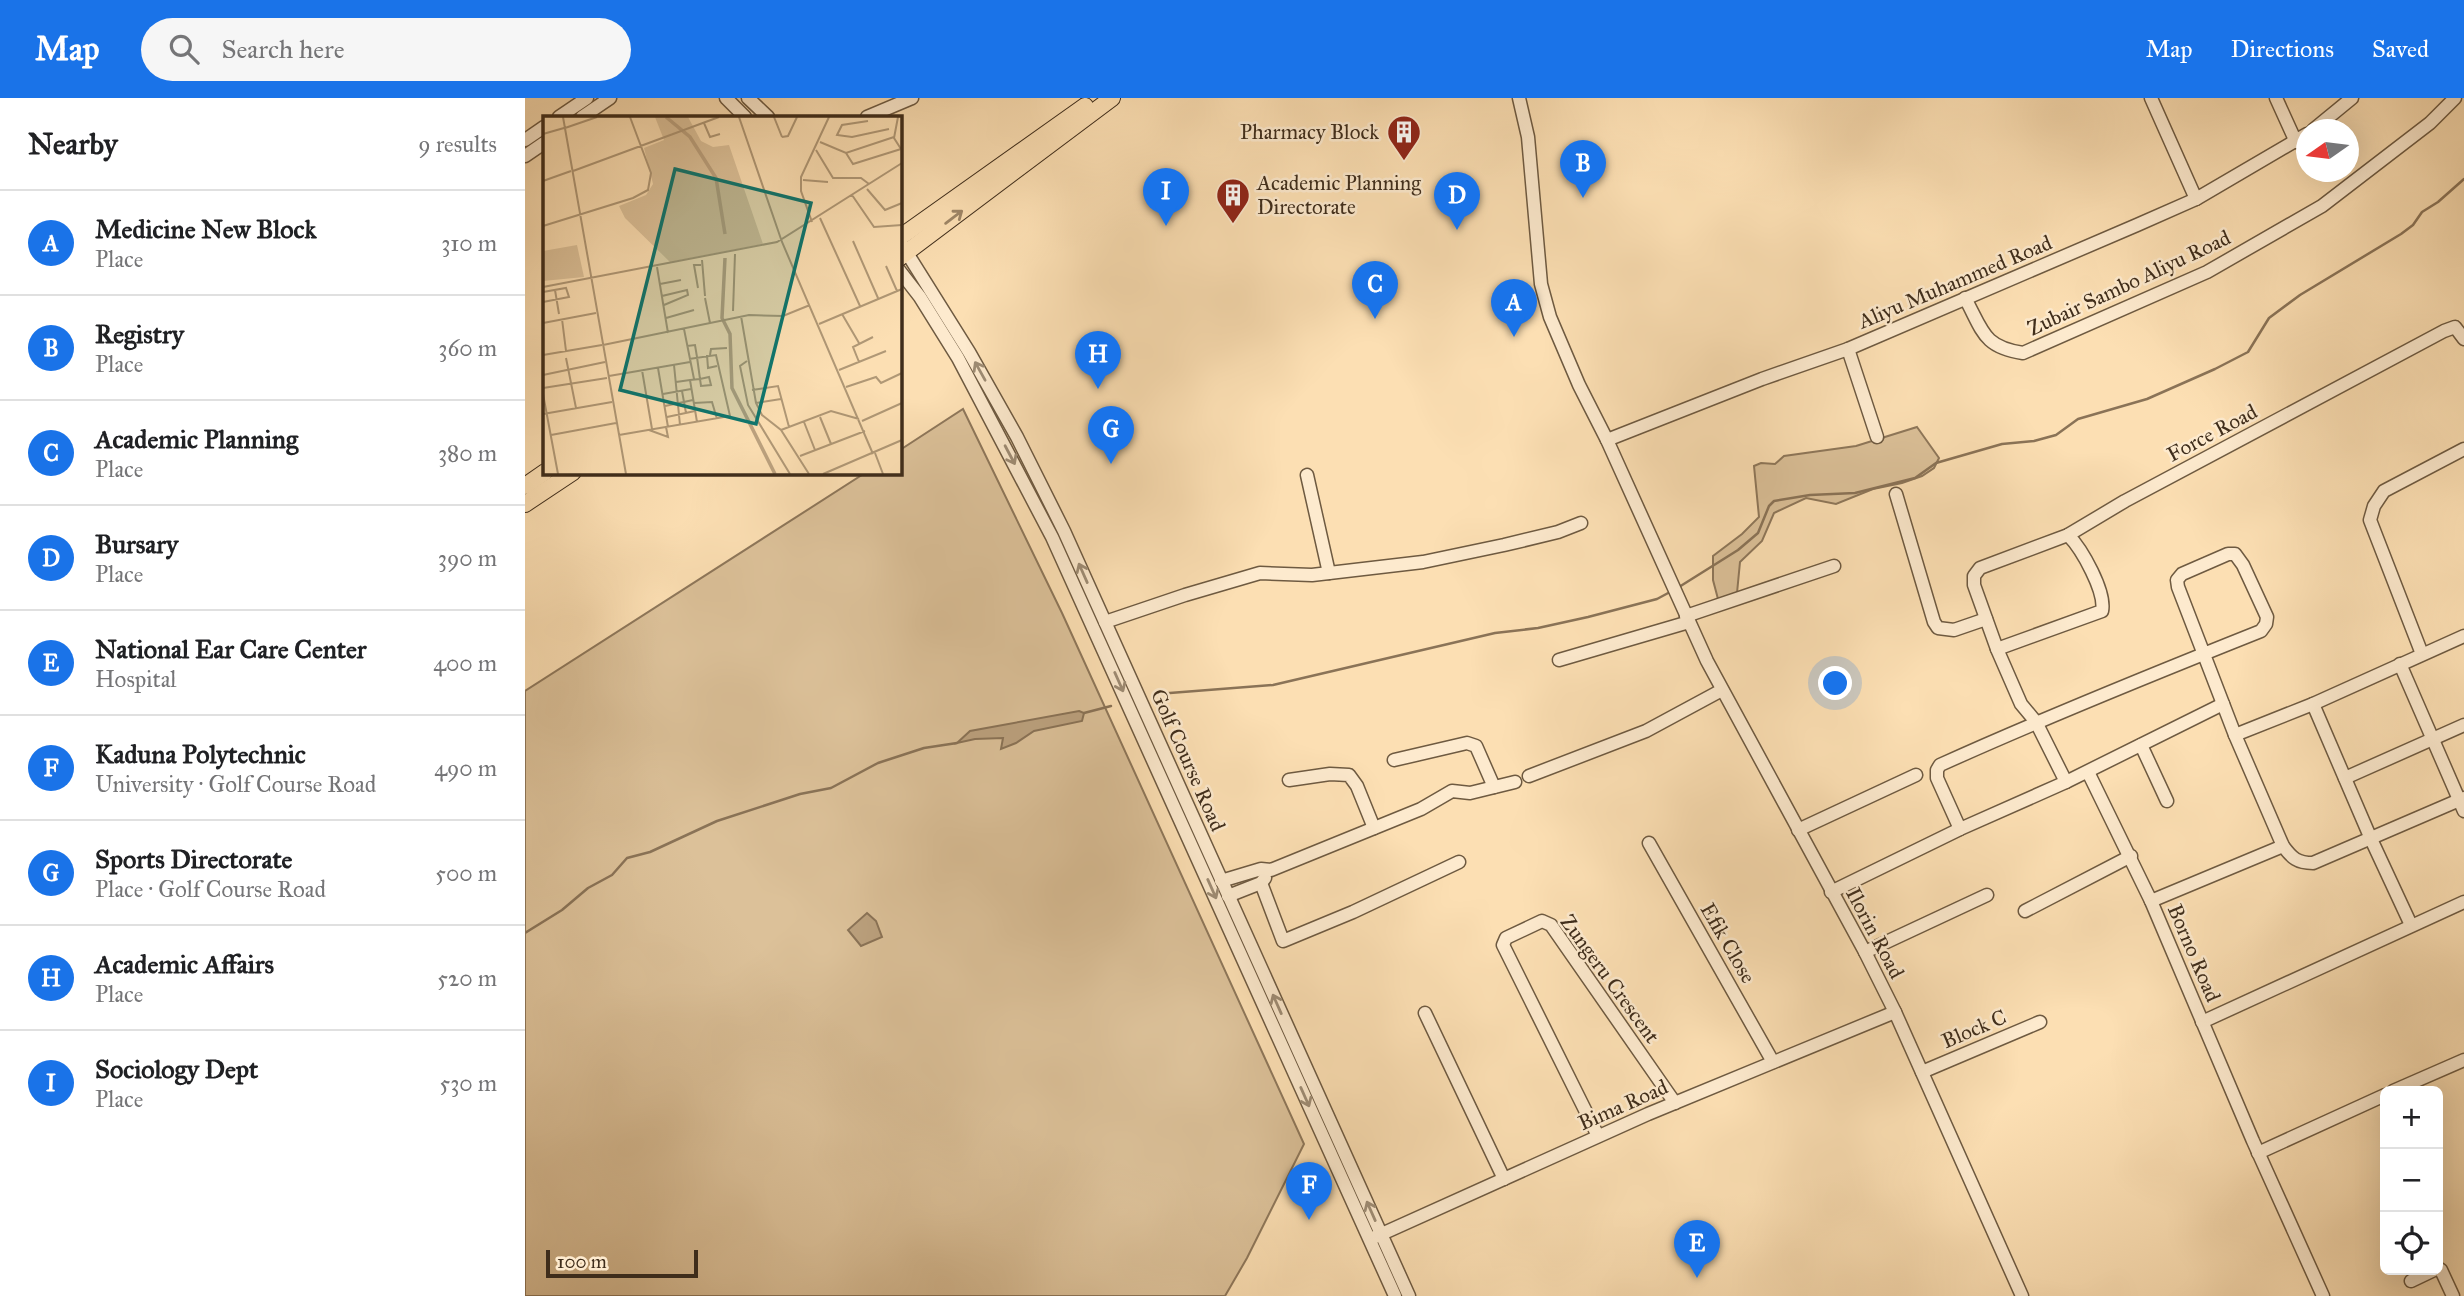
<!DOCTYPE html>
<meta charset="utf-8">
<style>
body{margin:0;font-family:"IM FELL Great Primer",serif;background:#f6f6f6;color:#202124}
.controls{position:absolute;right:21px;bottom:21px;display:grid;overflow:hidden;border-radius:10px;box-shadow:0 7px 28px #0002}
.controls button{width:63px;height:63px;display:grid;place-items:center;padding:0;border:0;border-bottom:2px solid #e0e0e0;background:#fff;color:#202124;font:35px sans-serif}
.compass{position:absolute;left:1771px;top:21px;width:63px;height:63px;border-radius:50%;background:#fff;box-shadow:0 7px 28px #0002;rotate:256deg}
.scale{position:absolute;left:21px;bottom:18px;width:152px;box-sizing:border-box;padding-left:7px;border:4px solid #3f2d1b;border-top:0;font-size:19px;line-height:24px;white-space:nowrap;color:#3f2d1b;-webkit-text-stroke:5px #fdeace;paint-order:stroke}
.you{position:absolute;left:1311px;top:586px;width:24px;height:24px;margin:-18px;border:5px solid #fff;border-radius:50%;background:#1a73e8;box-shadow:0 0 0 10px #1a73e833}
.badge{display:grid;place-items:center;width:46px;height:46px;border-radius:50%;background:#1a73e8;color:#fff;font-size:23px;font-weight:700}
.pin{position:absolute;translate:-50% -58px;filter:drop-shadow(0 2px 4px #0008)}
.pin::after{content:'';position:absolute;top:37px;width:24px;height:21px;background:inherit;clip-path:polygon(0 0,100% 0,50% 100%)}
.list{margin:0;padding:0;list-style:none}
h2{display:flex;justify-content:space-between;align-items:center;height:91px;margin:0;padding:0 28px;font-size:30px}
h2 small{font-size:23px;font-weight:400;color:#757577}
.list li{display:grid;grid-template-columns:46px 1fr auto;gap:21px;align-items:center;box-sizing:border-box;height:105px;padding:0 28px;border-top:2px solid #e0e0e0}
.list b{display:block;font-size:26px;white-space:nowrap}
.list p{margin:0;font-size:23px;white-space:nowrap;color:#757577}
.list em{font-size:23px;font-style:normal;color:#757577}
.icon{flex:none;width:38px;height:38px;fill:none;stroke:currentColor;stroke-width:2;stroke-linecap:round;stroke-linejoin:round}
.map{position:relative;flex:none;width:1939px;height:1198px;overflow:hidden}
header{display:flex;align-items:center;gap:42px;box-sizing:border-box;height:98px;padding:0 35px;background:#1a73e8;color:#fff}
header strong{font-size:33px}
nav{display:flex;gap:38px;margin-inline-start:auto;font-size:24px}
.search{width:490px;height:63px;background:#f6f6f6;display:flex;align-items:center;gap:18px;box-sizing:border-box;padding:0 24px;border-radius:38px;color:#757577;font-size:26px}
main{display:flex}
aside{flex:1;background:#fff}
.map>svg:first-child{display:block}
.green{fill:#dcc199;stroke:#8e775a;stroke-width:2}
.water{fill:#bca27f;stroke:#8a7357;stroke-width:2}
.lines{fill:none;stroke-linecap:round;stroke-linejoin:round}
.stream{stroke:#8a7357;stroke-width:2.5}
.minor-casing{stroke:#6e5a41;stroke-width:15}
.major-casing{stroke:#3f2d1b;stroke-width:18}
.minor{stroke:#fdeace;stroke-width:12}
.major{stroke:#fcdfb3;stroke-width:16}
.oneway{stroke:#9e8667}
.oneway2{stroke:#9e8c74}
.labels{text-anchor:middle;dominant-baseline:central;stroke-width:5;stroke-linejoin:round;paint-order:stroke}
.poi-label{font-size:21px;fill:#3f2d1b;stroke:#fdeace;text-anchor:end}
.street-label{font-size:21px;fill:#3f2d1b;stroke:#fdeace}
.inset-river{fill:none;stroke:#bca27f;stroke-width:3.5}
.inset-road{fill:none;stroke:#b09876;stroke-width:2}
.view{fill:#0f766e;fill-opacity:0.15;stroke:#0f766e;stroke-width:3.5}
.inset-edge{fill:none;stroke:#3f2d1b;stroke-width:3.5}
</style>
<header>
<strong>Map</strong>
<div class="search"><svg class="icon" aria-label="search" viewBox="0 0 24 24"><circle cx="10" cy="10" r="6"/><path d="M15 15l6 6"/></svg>Search here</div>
<nav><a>Map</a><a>Directions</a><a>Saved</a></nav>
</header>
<main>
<aside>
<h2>Nearby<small>9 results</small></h2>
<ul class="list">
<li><span class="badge">A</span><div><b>Medicine New Block</b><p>Place</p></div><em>310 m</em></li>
<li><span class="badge">B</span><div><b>Registry</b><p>Place</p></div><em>360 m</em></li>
<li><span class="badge">C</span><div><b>Academic Planning</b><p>Place</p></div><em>380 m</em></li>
<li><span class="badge">D</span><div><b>Bursary</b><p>Place</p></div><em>390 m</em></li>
<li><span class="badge">E</span><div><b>National Ear Care Center</b><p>Hospital</p></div><em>400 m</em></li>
<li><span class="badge">F</span><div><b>Kaduna Polytechnic</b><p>University · Golf Course Road</p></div><em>490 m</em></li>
<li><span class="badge">G</span><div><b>Sports Directorate</b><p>Place · Golf Course Road</p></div><em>500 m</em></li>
<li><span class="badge">H</span><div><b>Academic Affairs</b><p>Place</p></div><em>520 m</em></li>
<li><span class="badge">I</span><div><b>Sociology Dept</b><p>Place</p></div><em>530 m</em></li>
</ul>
</aside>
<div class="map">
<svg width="1939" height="1198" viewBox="0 0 1939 1198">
<rect width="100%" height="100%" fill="#fcdfb3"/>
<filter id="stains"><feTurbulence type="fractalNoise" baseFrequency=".00286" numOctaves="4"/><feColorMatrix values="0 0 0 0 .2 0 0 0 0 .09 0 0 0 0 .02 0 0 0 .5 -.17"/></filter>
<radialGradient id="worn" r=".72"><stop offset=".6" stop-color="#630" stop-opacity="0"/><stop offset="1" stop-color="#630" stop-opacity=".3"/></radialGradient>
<!-- green -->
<g class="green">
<path d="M438,311L537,515L779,1046L722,1160L700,1198H0V593L340,375L374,374L375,352Z"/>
<path d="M1392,329L1414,360L1409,370L1397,378L1377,385L1348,391L1311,406L1281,400L1249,415L1237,443L1215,464L1212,495L1193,501L1188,482V458L1217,436L1234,419L1229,368L1236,365L1250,366L1259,358L1331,348Z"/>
</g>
<!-- water -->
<g class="water">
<path d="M554,613L559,615L557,623L509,633L491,645L476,651L478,640L450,641L432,645L445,633Z"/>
<path d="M342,815L351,823L357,839L336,848L323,832Z"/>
</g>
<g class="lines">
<!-- stream -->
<g class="stream">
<path d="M1154,489L1213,452L1233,435L1244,408L1249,403L1285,397L1330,395L1390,380L1411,365L1477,346L1509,343L1531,337L1553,321L1622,301L1690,271L1723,254L1744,220L1775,197L1876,136L1888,127L1897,114L1913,104L1939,81"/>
<path d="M632,596L748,587L970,535L1013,530L1063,519L1132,501L1145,494"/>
<path d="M559,615L586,608"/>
<path d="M0,835L37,812L63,790L87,777L102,760L125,754L192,723L275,696L306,690L353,665L399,650L432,645"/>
</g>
<!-- minor casing -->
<g class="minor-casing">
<g id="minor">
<path d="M201,0L220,19"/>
<path d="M223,0L243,19"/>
<path d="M994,0L1003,39L1016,186L1025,219L1054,287L1082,342L1182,563L1340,854L1370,914L1497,1198"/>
<path d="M1626,0L1671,101"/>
<path d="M1751,0L1771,44"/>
<path d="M34,19L62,0"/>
<path d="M57,19L85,0"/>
<path d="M342,19L387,0"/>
<path d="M1788,32L1827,0"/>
<path d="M0,42L19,29"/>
<path d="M0,58L19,45"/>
<path d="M377,147L444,254L492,339L539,433L884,1198"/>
<path d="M374,172L395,199L433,260L527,439L870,1198"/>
<path d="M1440,200C1458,233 1458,249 1498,255L1682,174L1797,108L1905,25L1930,0"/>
<path d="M1323,251L1352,339"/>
<path d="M1082,342L1237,281L1323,251L1612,127L1671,101L1782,36"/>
<path d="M782,377L804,475"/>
<path d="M1371,396L1409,524L1413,530L1429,532L1461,521"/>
<path d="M1161,518L1309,468"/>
<path d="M580,524L660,497L735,475L787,477L898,464L979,447L1033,434L1056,425"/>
<path d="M1472,551L1577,513C1581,494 1557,451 1543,437"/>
<path d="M1897,556L1845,422L1849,408L1859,393L1939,351"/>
<path d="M1034,562L1164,524"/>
<path d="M1875,566L1939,713"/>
<path d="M1788,606L1846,741L1886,827"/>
<path d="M1710,637L1788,606L1939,538"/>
<path d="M1616,647L1642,703"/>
<path d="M869,662L942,645L951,648L969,689"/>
<path d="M1563,674L1626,803L1728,1043L1798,1198"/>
<path d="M1004,678L1121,633L1197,592"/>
<path d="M1820,680L1939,627"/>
<path d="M764,682L805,676L824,677L832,688L849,730"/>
<path d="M1541,684L1511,624L1496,606L1472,551L1449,487V478L1455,470L1543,437L1600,403L1919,233L1930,229L1939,241"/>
<path d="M1435,731L1412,680V672L1415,667C1521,619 1628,576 1736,533L1741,526L1742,519L1718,467L1710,456H1703L1657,476L1652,482L1653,489L1710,637L1758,748C1767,760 1772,765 1788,765L1939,700"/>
<path d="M1273,732L1391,677"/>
<path d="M1124,745L1248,964"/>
<path d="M696,783L736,771L746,772L896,711L927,693L945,695L990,684"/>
<path d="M736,785L758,843L828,814L934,764"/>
<path d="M1306,794L1435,731L1541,684L1698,606"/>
<path d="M703,798L736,785L740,780"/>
<path d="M1626,803L1758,748"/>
<path d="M1500,813L1606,758"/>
<path d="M1340,854L1462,797"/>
<path d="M900,915L979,1081"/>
<path d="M1677,924L1939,804"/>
<path d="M1397,974L1515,924"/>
<path d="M1868,993L1939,962"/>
<path d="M1073,1038L978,847L981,840L1017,823L1026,827L1150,1005"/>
<path d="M1733,1055L1860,997"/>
<path d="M850,1139L1123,1016L1370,914"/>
<path d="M1913,1170L1916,1172L1928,1198"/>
<path d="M1886,1183L1909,1172"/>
</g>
</g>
<!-- major casing -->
<g class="major-casing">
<g id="major">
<path d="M374,140L560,8"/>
<path d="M374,160L587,0"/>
<path d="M0,388L20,374"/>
<path d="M0,406L48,374"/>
</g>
</g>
<!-- minor -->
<use href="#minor" class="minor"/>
<!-- major -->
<use href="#major" class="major"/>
</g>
<!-- one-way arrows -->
<defs><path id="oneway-shaft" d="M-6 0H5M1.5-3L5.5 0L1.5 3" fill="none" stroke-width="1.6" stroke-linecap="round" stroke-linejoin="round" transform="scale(1.75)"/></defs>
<use class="oneway" href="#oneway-shaft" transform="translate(429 119) rotate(-37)"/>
<g class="oneway2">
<use href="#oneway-shaft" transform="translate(455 273) rotate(-119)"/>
<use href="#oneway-shaft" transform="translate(485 357) rotate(62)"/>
<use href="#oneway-shaft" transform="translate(558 475) rotate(-114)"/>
<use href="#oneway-shaft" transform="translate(594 584) rotate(66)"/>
<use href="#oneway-shaft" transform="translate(687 791) rotate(66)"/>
<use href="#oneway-shaft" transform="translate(752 906) rotate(-114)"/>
<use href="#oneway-shaft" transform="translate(780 999) rotate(66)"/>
<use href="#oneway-shaft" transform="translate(846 1113) rotate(-114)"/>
</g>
<!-- icons -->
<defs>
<g id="building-pin" transform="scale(1.75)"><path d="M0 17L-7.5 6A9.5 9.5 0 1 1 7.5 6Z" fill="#8f2418" stroke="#fdeace"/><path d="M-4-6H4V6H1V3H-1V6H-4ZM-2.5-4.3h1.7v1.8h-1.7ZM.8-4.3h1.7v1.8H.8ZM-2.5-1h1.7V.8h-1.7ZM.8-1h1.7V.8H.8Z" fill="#fff"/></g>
</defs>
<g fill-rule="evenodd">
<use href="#building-pin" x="879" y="34"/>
<use href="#building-pin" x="708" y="97"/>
</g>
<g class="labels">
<!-- poi labels -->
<g class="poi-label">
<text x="854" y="34">Pharmacy Block</text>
<text x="732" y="85" text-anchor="start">Academic Planning<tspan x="732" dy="24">Directorate</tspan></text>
</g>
<!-- street labels -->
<g class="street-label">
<text transform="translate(1430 184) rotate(-23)">Aliyu Muhammed Road</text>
<text transform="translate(1604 185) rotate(-25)">Zubair Sambo Aliyu Road</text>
<text transform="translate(1687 335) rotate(-28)">Force Road</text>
<text transform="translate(663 662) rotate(66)">Golf Course Road</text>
<text transform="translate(1350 835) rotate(62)">Ilorin Road</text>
<text transform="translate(1203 845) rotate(60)">Efik Close</text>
<text transform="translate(1669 855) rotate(67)">Borno Road</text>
<text transform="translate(1085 881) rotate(54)">Zungeru Crescent</text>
<text transform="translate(1449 931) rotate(-23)">Block C</text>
<text transform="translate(1098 1007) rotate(-24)">Bima Road</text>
</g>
</g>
<!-- overview -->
<g transform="translate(18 18)">
<rect width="359" height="359" fill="#fcdfb3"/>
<path d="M112,1H145L158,25L170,31L186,29L220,128L127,146L82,102L76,90L103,79L110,68L101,32L121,24ZM34,129L41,161L0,165V135Z" fill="#dcc199"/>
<path class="inset-river" d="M123,1L147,21L173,62L182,118M182,142L179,202L187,218L189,272L232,358"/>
<path class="inset-road" d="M20,1L83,358M196,1L239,126L330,338M231,1L239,21M355,1L351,22L358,33M325,5L299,9L294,19L309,21L346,13M161,7L167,21L177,18M22,12L54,1M0,18L21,12M239,21L245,20L254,1M277,26L303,37L351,21M273,34L290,62H318L326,68M303,37L310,48L358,33M30,55L176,1M260,64L285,66M0,65L28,55M324,73L342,94L359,87M309,79L331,111L359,109M277,102L317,190M269,106L258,75V61L286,1M0,110L90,82L105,74L108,57L87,1M310,125L335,182M159,144L162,180M343,150L354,175M114,151L125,217M117,168L138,164M0,171L234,126L359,47M155,172L151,149H158M12,174L16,198M0,176L23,172L26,181L0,186M119,180L144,174L145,179L121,189M162,182L167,207M190,195L192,138M299,198L316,227M198,200L213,287L219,299L238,314L266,358M123,202L151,194M19,203L23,235M0,207L53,197M276,208L359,173M141,213L151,263M60,229L206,199L240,200L267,189M0,239L59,229M164,239L165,252L174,250M167,239L168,233L184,232M23,242L33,292M204,245L197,250L205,289L247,358M316,246L310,231L330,221M131,249L137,309M115,252L125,311M99,254L109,313M296,254L343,235M0,259L62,246M66,260L147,246M147,264L154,306M133,266L147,264L157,263L166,261L168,269L158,270L157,263L154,241L152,229L144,230M303,271L333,261L338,267L359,257M0,272L64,262M209,274L235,270L246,311M139,275L143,297M0,278L15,358M120,278L148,273M151,287L169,286L174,303M213,287L238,283M122,290L150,284M0,298L69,286M124,301L152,295M277,301L288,328M319,305L359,287M261,306L272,334M106,314L125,321L123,311M238,314L288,295L316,303M8,319L73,307M76,319L187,300L173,239L146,243M332,337L340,358M257,340L322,315M280,358L359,324"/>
<path class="view" d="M132,53L268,87L213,308L77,274Z"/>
<rect width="359" height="359" class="inset-edge"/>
</g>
<rect width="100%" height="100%" filter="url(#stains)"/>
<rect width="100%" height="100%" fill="url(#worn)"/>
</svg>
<div class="controls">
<button>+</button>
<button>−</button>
<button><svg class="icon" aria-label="locate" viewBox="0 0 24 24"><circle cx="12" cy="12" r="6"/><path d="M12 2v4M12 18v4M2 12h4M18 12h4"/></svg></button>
</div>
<svg class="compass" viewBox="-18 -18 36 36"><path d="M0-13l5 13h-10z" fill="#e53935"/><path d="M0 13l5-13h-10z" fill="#757577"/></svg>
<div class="scale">100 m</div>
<div class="you"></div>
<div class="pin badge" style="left:989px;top:239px">A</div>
<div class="pin badge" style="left:1058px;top:100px">B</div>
<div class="pin badge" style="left:850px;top:221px">C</div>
<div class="pin badge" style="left:932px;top:132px">D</div>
<div class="pin badge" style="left:1172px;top:1180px">E</div>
<div class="pin badge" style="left:784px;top:1122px">F</div>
<div class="pin badge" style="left:586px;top:366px">G</div>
<div class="pin badge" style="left:573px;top:291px">H</div>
<div class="pin badge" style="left:641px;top:128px">I</div>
</div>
</main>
